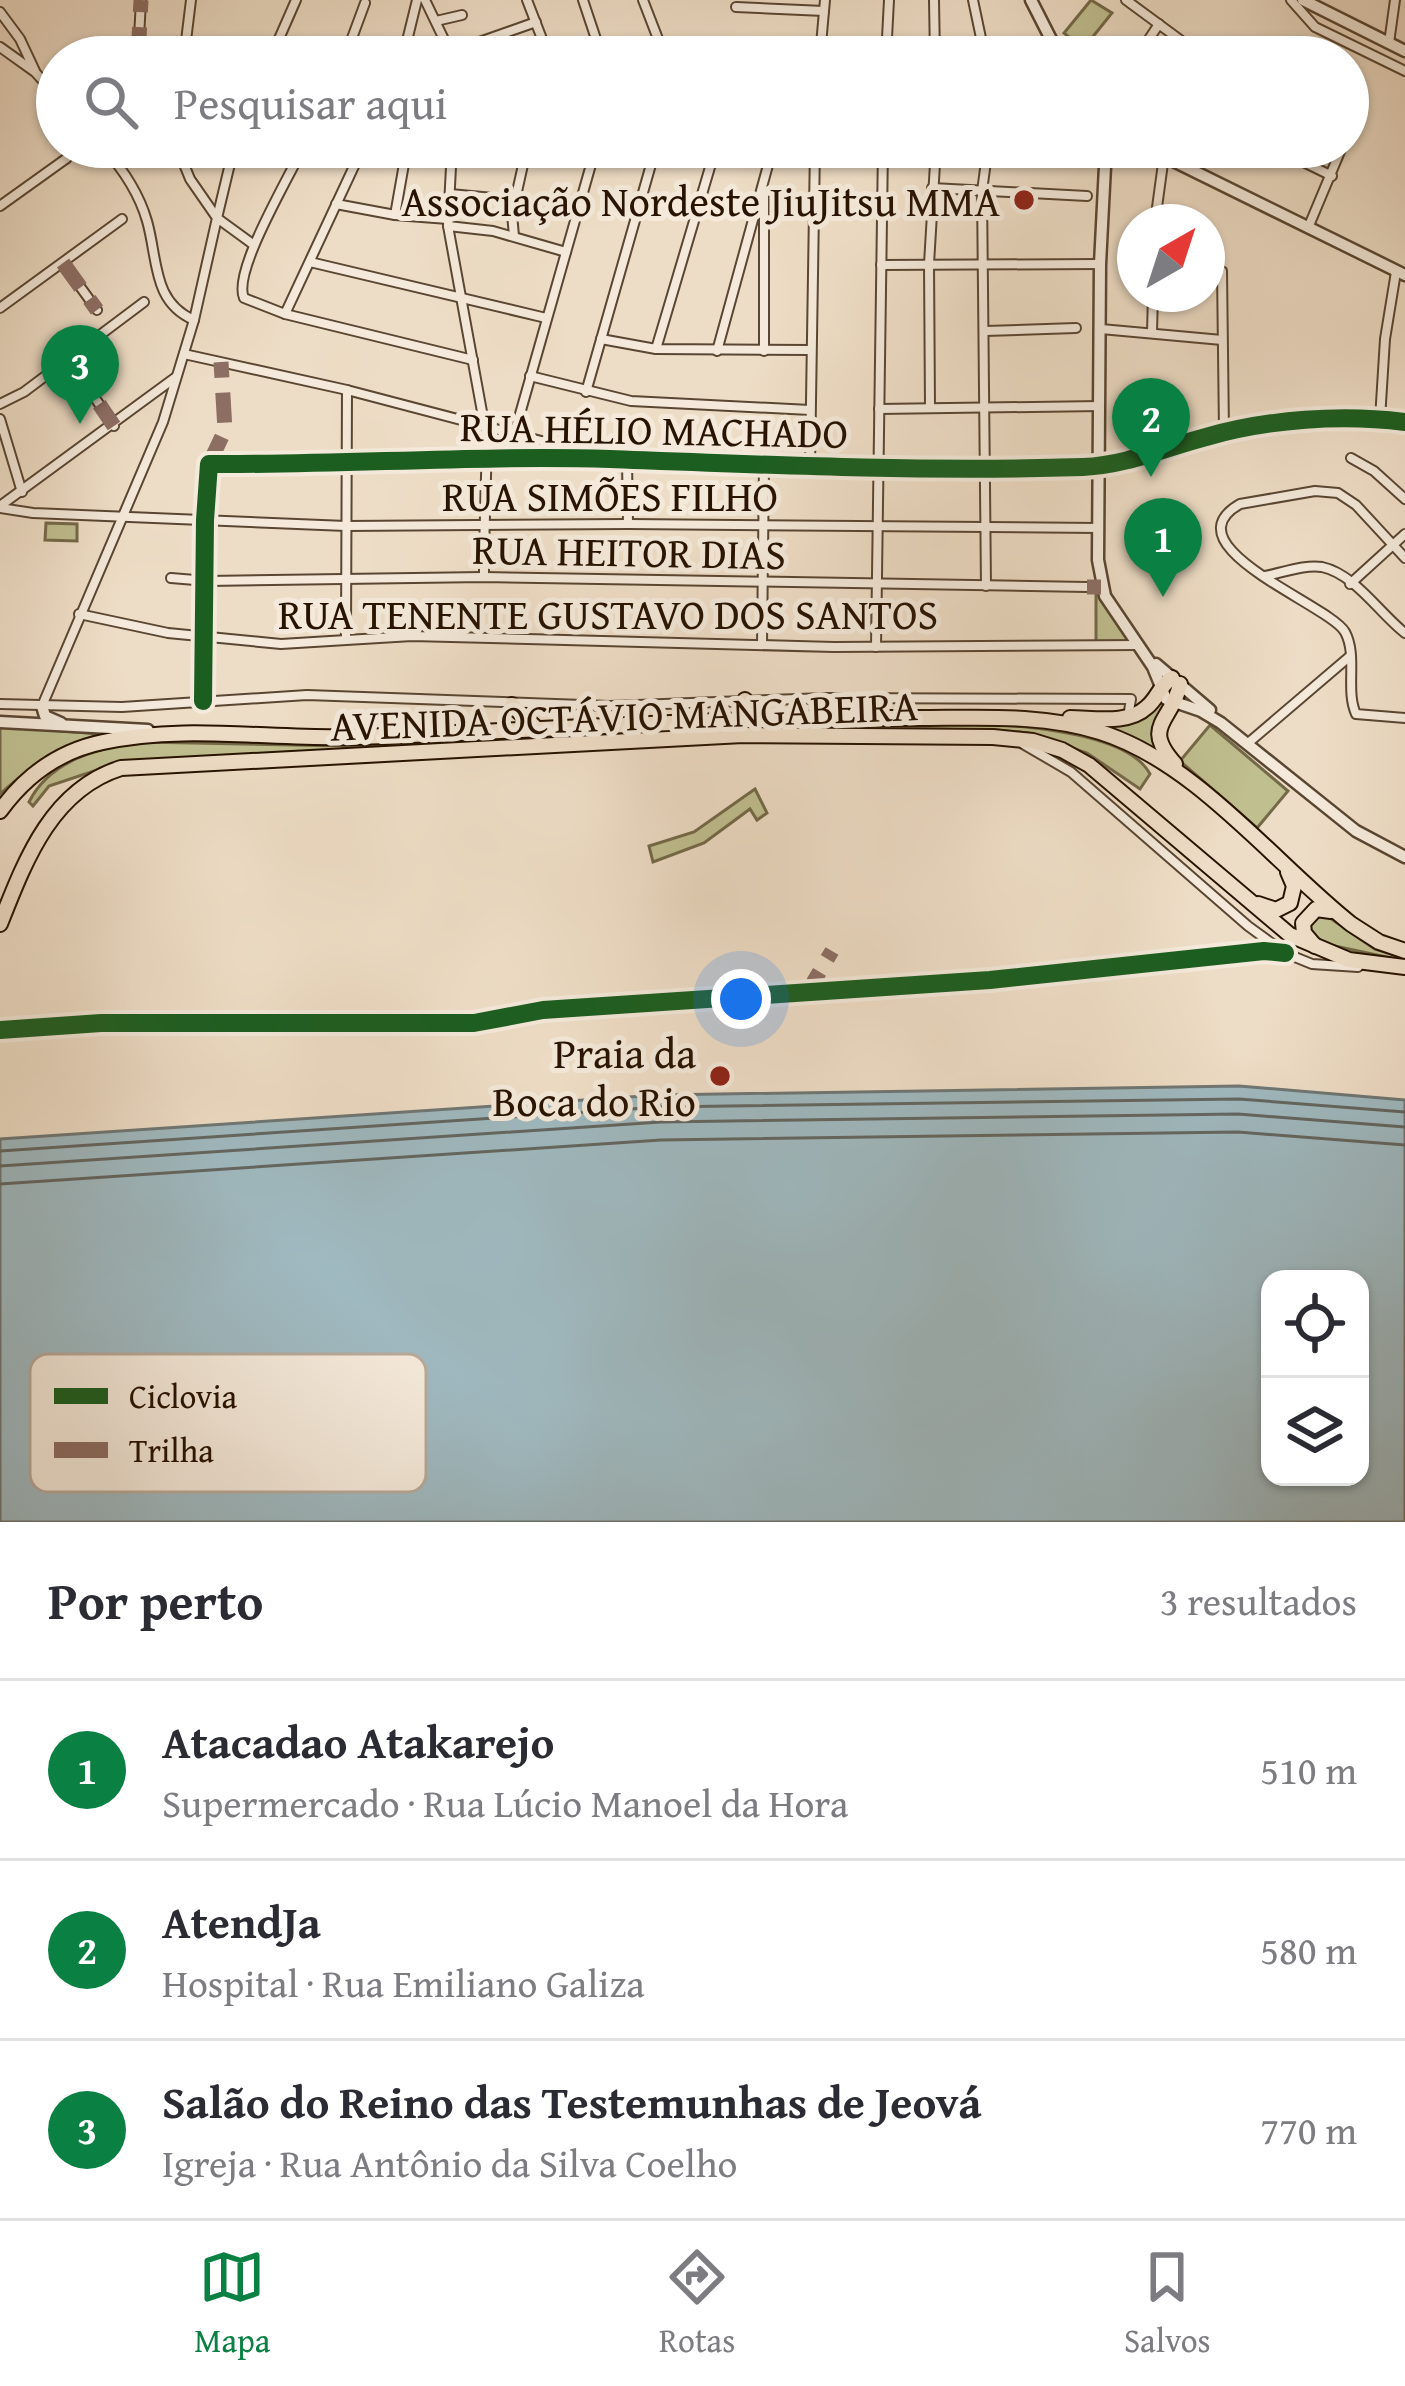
<!DOCTYPE html>
<html lang="pt">
<meta charset="utf-8">
<style>
body{margin:0;font-family:"Gentium Book Plus",serif;background:#f2f2f3;color:#2b2b33}
.controls{position:absolute;right:36px;bottom:36px;display:grid;overflow:hidden;border-radius:24px;box-shadow:0 3px 9px #0004}
.controls button{width:108px;height:108px;display:grid;place-items:center;padding:0;border:0;border-bottom:3px solid #e1e1e2;background:#fff;color:#2b2b33;font:60px sans-serif}
.compass{position:absolute;left:1117px;top:204px;width:108px;height:108px;border-radius:50%;background:#fff;box-shadow:0 3px 9px #0004;rotate:39deg}
.you{position:absolute;left:741px;top:999px;width:42px;height:42px;margin:-30px;border:9px solid #fff;border-radius:50%;background:#1a73e8;box-shadow:0 0 0 18px #1a73e833}
.badge{display:grid;place-items:center;width:78px;height:78px;border-radius:50%;background:#0b8043;color:#fff;font-size:39px;font-weight:700}
.pin{position:absolute;translate:-50% -99px;filter:drop-shadow(0 3px 6px #0008)}
.pin::after{content:'';position:absolute;top:63px;width:42px;height:36px;background:inherit;clip-path:polygon(0 0,100% 0,50% 100%)}
.list{margin:0;padding:0;list-style:none}
h2{display:flex;justify-content:space-between;align-items:center;height:156px;margin:0;padding:0 48px;font-size:51px}
h2 small{font-size:39px;font-weight:400;color:#7c7c81}
.list li{display:grid;grid-template-columns:78px 1fr auto;gap:36px;align-items:center;box-sizing:border-box;height:180px;padding:0 48px;border-top:3px solid #e1e1e2}
.list b{display:block;font-size:45px;white-space:nowrap}
.list p{margin:0;font-size:39px;white-space:nowrap;color:#7c7c81}
.list em{font-size:39px;font-style:normal;color:#7c7c81}
.icon{flex:none;width:66px;height:66px;fill:none;stroke:currentColor;stroke-width:2;stroke-linecap:round;stroke-linejoin:round}
.map{position:relative;flex:none;width:1405px;height:1522px;overflow:hidden}
.search{position:absolute;background:#fff;box-shadow:0 3px 9px #0004;left:36px;right:36px;top:36px;height:132px;display:flex;align-items:center;gap:30px;box-sizing:border-box;padding:0 42px;border-radius:66px;color:#7c7c81;font-size:45px}
.sheet{height:696px;background:#fff}
nav{display:flex;justify-content:space-around;align-items:center;box-sizing:border-box;height:168px;border-top:3px solid #e1e1e2;background:#fff;font-size:33px;color:#7c7c81}
nav a{display:grid;justify-items:center;gap:6px}
nav .on{color:#0b8043}
.map>svg:first-child{display:block}
.green{fill:#c0bf90;stroke:#746948;stroke-width:3}
.water{fill:#9fb9c0;stroke:#6f7774;stroke-width:3;fill-rule:evenodd}
.lines{fill:none;stroke-linecap:round;stroke-linejoin:round}
.shore{stroke:#646660;stroke-width:3}
.minor-casing{stroke:#5a4632;stroke-width:12}
.tertiary-casing{stroke:#5a4632;stroke-width:15}
.primary-casing{stroke:#281301;stroke-width:18}
.minor{stroke:#f4e9da;stroke-width:8}
.tertiary{stroke:#f4e9da;stroke-width:10}
.primary{stroke:#eeddc6;stroke-width:14}
.quiet{stroke:#8d6e63;stroke-width:15;stroke-dasharray:30 15;stroke-linecap:butt}
.cycleway-casing{stroke:#f4e9da;stroke-width:26}
.cycleway{stroke:#1b5e20;stroke-width:18}
.poi-dot{fill:#8f2418;stroke:#f4e9da;stroke-width:4.5}
.labels{text-anchor:middle;dominant-baseline:central;stroke-width:10;stroke-linejoin:round;paint-order:stroke}
.poi-label{font-size:42px;fill:#281301;stroke:#f4e9da;text-anchor:end}
.street-label{font-size:42px;fill:#281301;stroke:#f4e9da}
.key{fill:#f4e9da;stroke:#b7a999;stroke-width:3}
.key-label{font-size:33px;fill:#281301}
</style>
<div class="map">
<svg width="1405" height="1522" viewBox="0 0 1405 1522">
<rect width="100%" height="100%" fill="#eeddc6"/>
<filter id="stains"><feTurbulence type="fractalNoise" baseFrequency=".00167" numOctaves="4"/><feColorMatrix values="0 0 0 0 .2 0 0 0 0 .09 0 0 0 0 .02 0 0 0 .5 -.17"/></filter>
<radialGradient id="worn" r=".72"><stop offset=".6" stop-color="#630" stop-opacity="0"/><stop offset="1" stop-color="#630" stop-opacity=".3"/></radialGradient>
<!-- green -->
<g class="green">
<path d="M1091,0L1112,13L1083,49L1064,33Z"/>
<path d="M494,433L582,453V457L494,452Z"/>
<path d="M46,523L77,524V541L45,540Z"/>
<path d="M1096,594H1099L1129,641L1096,644Z"/>
<path d="M1160,702L1168,707L1154,742L1158,753L1095,725C1122,725 1143,726 1160,702Z"/>
<path d="M767,724C842,724 1114,705 1150,774L1140,789L1087,753L1029,733L996,730L767,727L118,763L49,786L33,806L29,802C50,760 98,748 142,742L346,746Z"/>
<path d="M1210,725L1288,791L1257,828L1180,761Z"/>
<path d="M0,726L100,734C60,747 31,766 0,794Z"/>
<path d="M755,789L767,813L757,820L750,809L704,843L653,862L649,846L694,832Z"/>
<path d="M1317,914L1327,916L1375,949L1405,957V961L1321,943L1310,936L1309,919Z"/>
</g>
<!-- water -->
<path class="water" d="M1239,1086L1405,1100V1522H0V1139L659,1095ZM1270,1279H1360V1477H1270Z"/>
<g class="lines">
<!-- shore -->
<g class="shore">
<path d="M0,1151L660,1107L1239,1099L1405,1112"/>
<path d="M0,1166L661,1122L1238,1114L1405,1127"/>
<path d="M0,1184L661,1140L1238,1132L1405,1145"/>
</g>
<!-- minor casing -->
<g class="minor-casing">
<g id="minor">
<path d="M425,0L452,56"/>
<path d="M527,0L549,57"/>
<path d="M583,0L602,57"/>
<path d="M643,0L665,57"/>
<path d="M934,0L935,57"/>
<path d="M973,0L985,57"/>
<path d="M1126,0L1183,42L1192,57"/>
<path d="M1291,0L1315,27L1405,71"/>
<path d="M736,7L824,11"/>
<path d="M0,12L20,39L35,71"/>
<path d="M436,21L462,15"/>
<path d="M1389,43L1395,0"/>
<path d="M0,47L35,72L57,96"/>
<path d="M663,51L766,50L820,54"/>
<path d="M1141,51L1159,24"/>
<path d="M451,52L536,22"/>
<path d="M820,56L825,0"/>
<path d="M138,57L141,0"/>
<path d="M184,57L191,0"/>
<path d="M271,57L296,0"/>
<path d="M345,57L365,3"/>
<path d="M403,57L417,0"/>
<path d="M886,57L889,0"/>
<path d="M1234,57L1238,49"/>
<path d="M1348,129L1352,119"/>
<path d="M103,147C122,168 139,193 147,221C158,259 152,302 194,320"/>
<path d="M234,147L217,218L254,245"/>
<path d="M303,147C289,178 232,272 244,298L285,314L473,360"/>
<path d="M452,147L448,226L487,439L484,552"/>
<path d="M482,147L524,157"/>
<path d="M1273,147L1332,176"/>
<path d="M1183,166L1192,147"/>
<path d="M932,188L1087,196"/>
<path d="M764,190V351"/>
<path d="M450,194L514,200"/>
<path d="M336,204L395,215L448,219"/>
<path d="M0,206L67,158"/>
<path d="M395,215L407,147"/>
<path d="M1155,222L1164,156"/>
<path d="M448,226L493,231L566,252"/>
<path d="M1308,228L1342,147"/>
<path d="M514,236L512,214L527,147"/>
<path d="M310,262L546,318"/>
<path d="M63,263L97,310"/>
<path d="M881,265L1100,264"/>
<path d="M1207,265L1222,271L1224,432"/>
<path d="M0,308L122,219"/>
<path d="M285,314L363,147"/>
<path d="M1101,329L1222,340"/>
<path d="M985,331L1076,328"/>
<path d="M1152,333L1153,294"/>
<path d="M601,339L656,349L811,350"/>
<path d="M656,349L716,147"/>
<path d="M717,351L773,147"/>
<path d="M184,354L347,390L602,457"/>
<path d="M74,367L114,426"/>
<path d="M530,376L631,401L810,410"/>
<path d="M586,392L656,147"/>
<path d="M0,404L24,392L144,302"/>
<path d="M930,408L929,264L936,147"/>
<path d="M879,409L1100,406"/>
<path d="M0,419L22,492"/>
<path d="M1380,419L1385,339L1396,272"/>
<path d="M514,435L596,147"/>
<path d="M1351,458L1374,471L1405,499"/>
<path d="M627,461L628,524"/>
<path d="M810,465L815,147"/>
<path d="M0,506L176,377"/>
<path d="M0,508L33,513L346,526L628,524L1098,528"/>
<path d="M484,558V577"/>
<path d="M1405,558L1356,505L1338,493L1315,491L1240,504C1166,546 1330,605 1345,632C1358,656 1345,690 1356,714L1405,718"/>
<path d="M1265,576C1282,573 1305,564 1322,567C1355,574 1380,614 1405,633"/>
<path d="M171,578L207,581L484,577L1087,587"/>
<path d="M1350,584L1405,534"/>
<path d="M986,586L982,191L988,147"/>
<path d="M79,614L168,633L281,644L412,636L834,647L1138,645"/>
<path d="M346,637L347,390"/>
<path d="M762,645L764,464"/>
<path d="M876,647L883,147"/>
<path d="M203,701L205,520L209,464L610,459L876,467L1099,466"/>
<path d="M0,704L122,707L307,695L610,706L826,698L1131,699L1128,717"/>
<path d="M42,706L163,422L194,320L217,218L190,179L177,147"/>
<path d="M1023,744L1071,772L1248,926L1285,953L1312,964L1358,967"/>
<path d="M1247,744L1349,657"/>
<path d="M0,1030L101,1023H474L543,1010L990,980L1264,951L1285,953"/>
</g>
</g>
<!-- tertiary casing -->
<g class="tertiary-casing">
<g id="tertiary">
<path d="M1031,0L1060,57"/>
<path d="M1303,0L1405,51"/>
<path d="M1106,147L1100,264L1098,560L1105,596L1153,667L1166,699L1201,711L1221,723L1356,831L1405,857"/>
<path d="M1145,147L1405,275"/>
<path d="M1099,466C1137,462 1171,446 1208,436C1270,419 1342,414 1405,422"/>
<path d="M1156,664L1210,710"/>
<path d="M42,706L45,716L61,723"/>
<path d="M0,722L148,730"/>
</g>
</g>
<!-- primary casing -->
<g class="primary-casing">
<g id="primary">
<path d="M745,700L743,705L748,713L764,716"/>
<path d="M512,705L538,730"/>
<path d="M1070,718C1094,718 1128,725 1147,707C1158,698 1160,685 1172,678"/>
<path d="M1175,764C1140,725 1173,721 1180,684"/>
<path d="M0,811C26,775 59,751 103,742C185,724 273,740 357,737C538,731 720,717 902,718C967,719 1037,712 1100,732C1196,762 1273,862 1351,924L1379,942L1405,951"/>
<path d="M1258,904L1276,910L1290,903L1294,886L1288,872"/>
<path d="M0,924C25,861 51,790 121,768L743,735L993,737L1033,741L1062,750L1089,765L1290,935L1349,960L1405,967"/>
<path d="M1315,946L1304,933L1303,923L1316,909L1331,911"/>
</g>
</g>
<!-- minor -->
<use href="#minor" class="minor"/>
<!-- tertiary -->
<use href="#tertiary" class="tertiary"/>
<!-- primary -->
<use href="#primary" class="primary"/>
<!-- quiet -->
<g class="quiet">
<path d="M138,57L141,0"/>
<path d="M63,263L97,310"/>
<path d="M74,367L114,426"/>
<path d="M209,464L225,430L221,362"/>
<path d="M1087,587H1101"/>
<path d="M831,990L814,981L832,951"/>
</g>
<!-- cycleway casing -->
<g class="cycleway-casing">
<g id="cycleway">
<path d="M203,701L205,520L209,464C342,465 477,455 610,459C767,465 926,472 1083,467C1127,465 1164,448 1206,437C1268,419 1342,414 1405,422"/>
<path d="M0,1030L101,1023H474L543,1010L990,980L1264,951L1285,953"/>
</g>
</g>
<!-- cycleway -->
<use href="#cycleway" class="cycleway"/>
</g>
<!-- markers -->
<g class="poi-dot">
<circle cx="1024" cy="200" r="12"/>
<circle cx="720" cy="1076" r="12"/>
</g>
<g class="labels">
<!-- poi labels -->
<g class="poi-label">
<text x="1000" y="200">Associação Nordeste JiuJitsu MMA</text>
<text x="696" y="1052">Praia da<tspan x="696" dy="48">Boca do Rio</tspan></text>
</g>
<!-- street labels -->
<g class="street-label">
<text transform="translate(654 429) rotate(1)">RUA HÉLIO MACHADO</text>
<text x="610" y="495">RUA SIMÕES FILHO</text>
<text transform="translate(629 551) rotate(1)">RUA HEITOR DIAS</text>
<text x="608" y="613">RUA TENENTE GUSTAVO DOS SANTOS</text>
<text transform="translate(624 715) rotate(-2)">AVENIDA OCTÁVIO MANGABEIRA</text>
</g>
</g>
<!-- legend -->
<rect x="30" y="1354" width="396" height="138" rx="18" class="key"/>
<rect x="54" y="1388" width="54" height="16" fill="#1b5e20"/>
<rect x="54" y="1442" width="54" height="16" fill="#8d6e63"/>
<g class="key-label">
<text x="129" y="1408">Ciclovia</text>
<text x="129" y="1462">Trilha</text>
</g>
<rect width="100%" height="100%" filter="url(#stains)"/>
<rect width="100%" height="100%" fill="url(#worn)"/>
</svg>
<div class="controls">
<button><svg class="icon" aria-label="locate" viewBox="0 0 24 24"><circle cx="12" cy="12" r="6"/><path d="M12 2v4M12 18v4M2 12h4M18 12h4"/></svg></button>
<button><svg class="icon" aria-label="layers" viewBox="0 0 24 24"><path d="M12 4l9 5-9 5-9-5zM3 14l9 5 9-5"/></svg></button>
</div>
<svg class="compass" viewBox="-18 -18 36 36"><path d="M0-13l5 13h-10z" fill="#e53935"/><path d="M0 13l5-13h-10z" fill="#7c7c81"/></svg>
<div class="you"></div>
<div class="pin badge" style="left:1163px;top:597px">1</div>
<div class="pin badge" style="left:1151px;top:477px">2</div>
<div class="pin badge" style="left:80px;top:424px">3</div>
<div class="search"><svg class="icon" aria-label="search" viewBox="0 0 24 24"><circle cx="10" cy="10" r="6"/><path d="M15 15l6 6"/></svg>Pesquisar aqui</div>
</div>
<section class="sheet">
<h2>Por perto<small>3 resultados</small></h2>
<ul class="list">
<li><span class="badge">1</span><div><b>Atacadao Atakarejo</b><p>Supermercado · Rua Lúcio Manoel da Hora</p></div><em>510 m</em></li>
<li><span class="badge">2</span><div><b>AtendJa</b><p>Hospital · Rua Emiliano Galiza</p></div><em>580 m</em></li>
<li><span class="badge">3</span><div><b>Salão do Reino das Testemunhas de Jeová</b><p>Igreja · Rua Antônio da Silva Coelho</p></div><em>770 m</em></li>
</ul>
</section>
<nav>
<a class="on"><svg class="icon" aria-label="map" viewBox="0 0 24 24"><path d="M3 6l6-2 6 2 6-2v14l-6 2-6-2-6 2zM9 4v14M15 6v14"/></svg>Mapa</a>
<a><svg class="icon" aria-label="directions" viewBox="0 0 24 24"><path d="M12 3l9 9-9 9-9-9zM9 14v-3h6M13 9l2 2-2 2"/></svg>Rotas</a>
<a><svg class="icon" aria-label="saved" viewBox="0 0 24 24"><path d="M7 4h10v16l-5-4-5 4z"/></svg>Salvos</a>
</nav>
